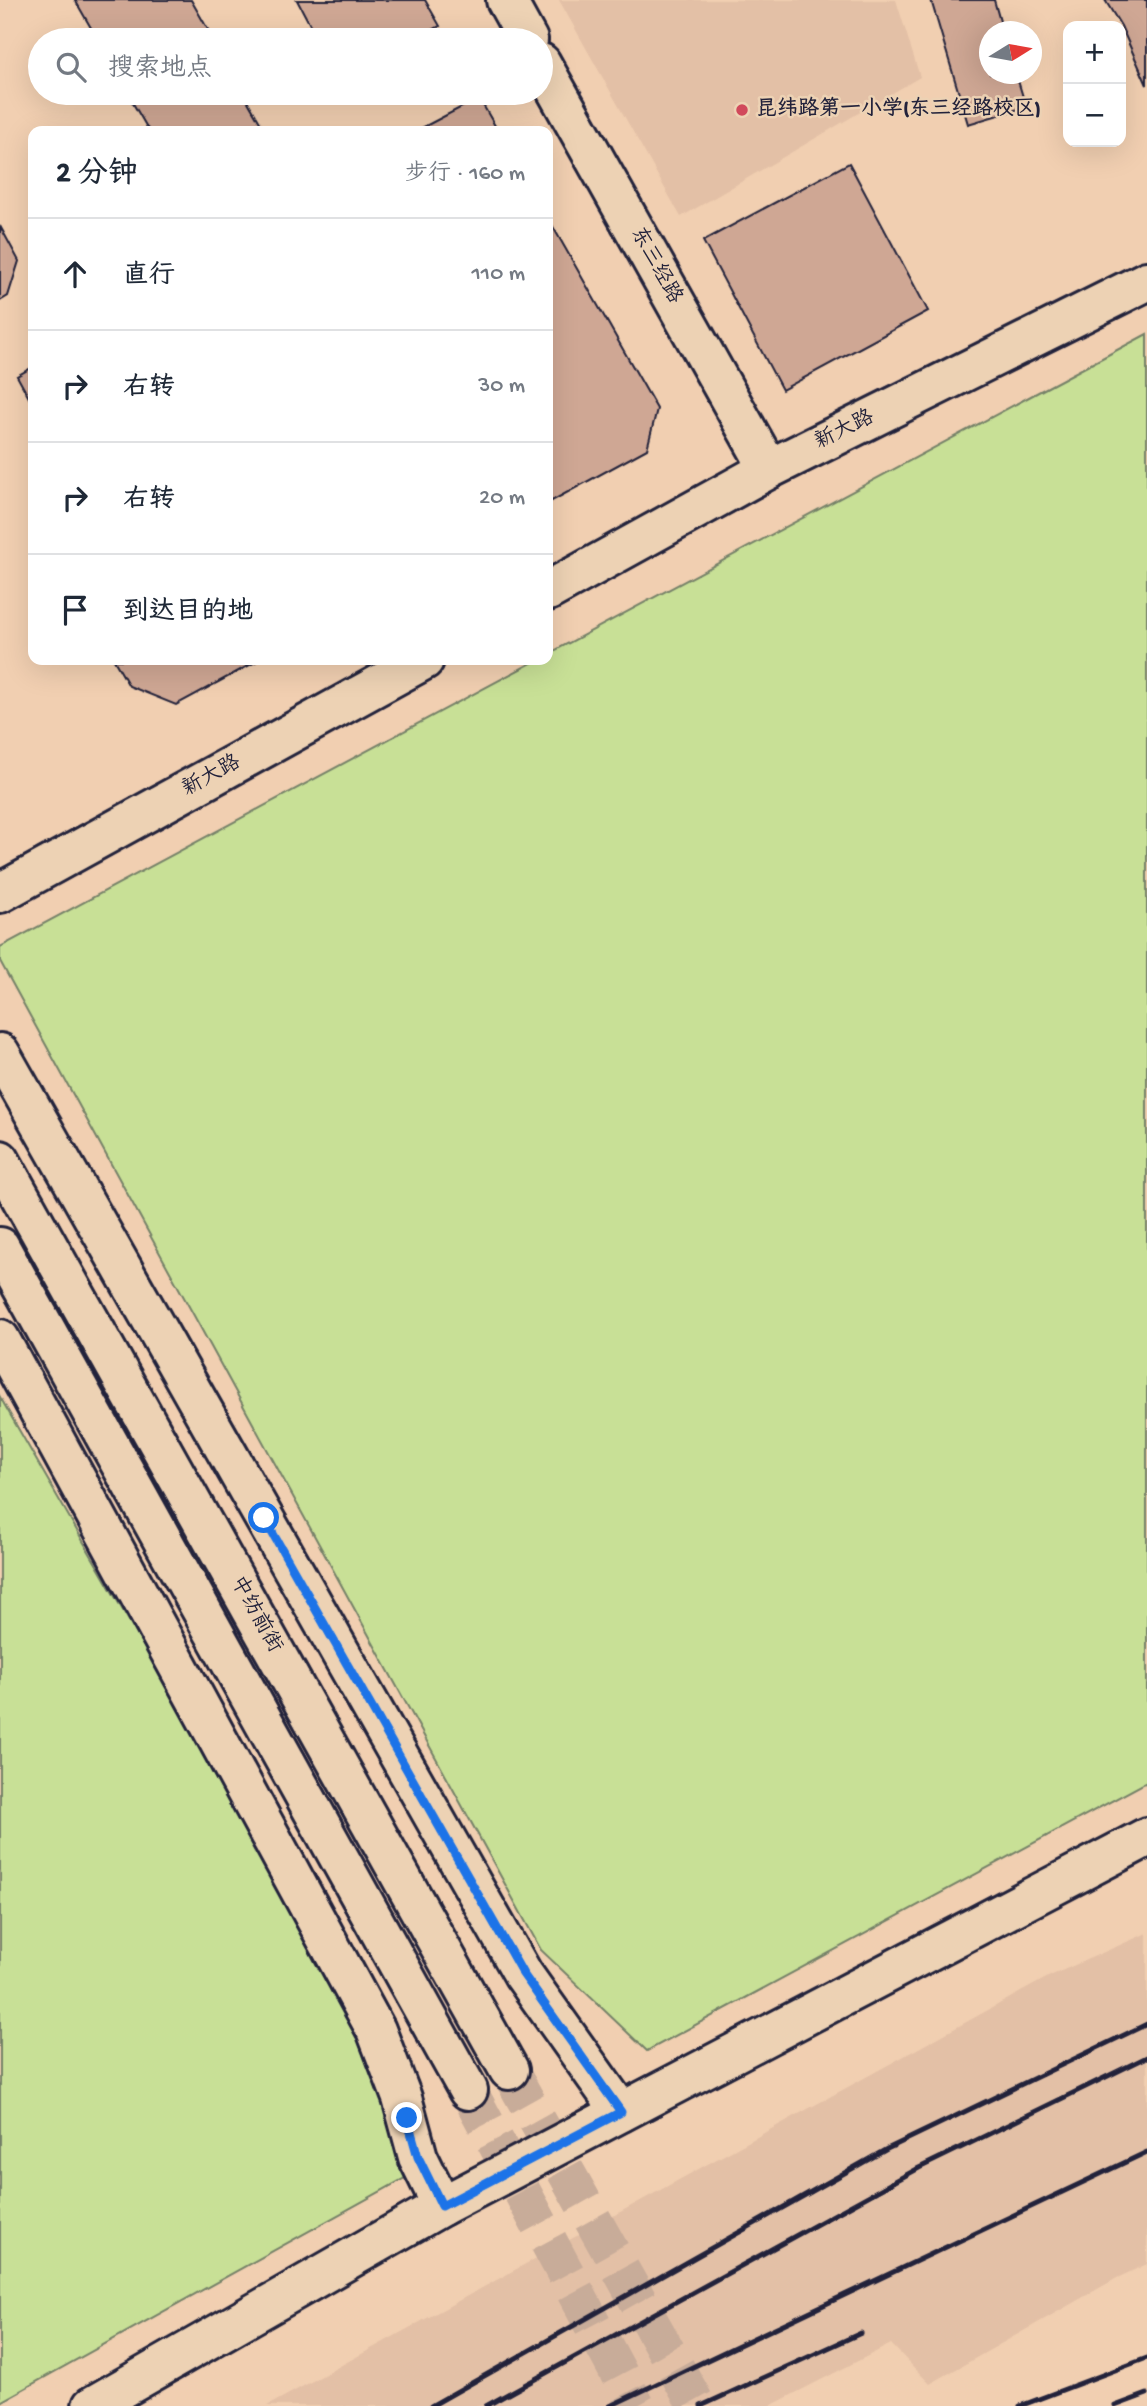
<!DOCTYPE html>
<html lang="zh">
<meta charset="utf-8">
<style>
body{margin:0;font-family:"Gochi Hand","LXGW WenKai TC",sans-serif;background:#f2f2f3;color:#1f2937}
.controls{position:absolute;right:21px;top:21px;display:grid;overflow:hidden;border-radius:14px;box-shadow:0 7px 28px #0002}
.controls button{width:63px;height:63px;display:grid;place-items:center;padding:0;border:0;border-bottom:2px solid #e0e1e3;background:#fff;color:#1f2937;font:35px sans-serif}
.compass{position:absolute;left:979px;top:21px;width:63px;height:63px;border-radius:50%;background:#fff;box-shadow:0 7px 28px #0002;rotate:79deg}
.stop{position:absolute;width:21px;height:21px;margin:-16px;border:5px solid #1a73e8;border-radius:50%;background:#fff}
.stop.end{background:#1a73e8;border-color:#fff;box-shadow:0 2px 7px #0008}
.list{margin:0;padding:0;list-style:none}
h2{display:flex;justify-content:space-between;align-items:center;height:91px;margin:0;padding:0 28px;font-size:30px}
h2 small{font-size:23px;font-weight:400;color:#747a83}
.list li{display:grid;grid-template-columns:46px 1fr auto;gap:21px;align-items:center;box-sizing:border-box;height:112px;padding:0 28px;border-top:2px solid #e0e1e3}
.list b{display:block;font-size:26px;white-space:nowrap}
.list em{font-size:23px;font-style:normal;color:#747a83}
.icon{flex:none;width:38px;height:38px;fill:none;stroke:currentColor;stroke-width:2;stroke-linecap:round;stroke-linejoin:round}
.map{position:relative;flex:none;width:1147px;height:2406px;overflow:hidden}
.search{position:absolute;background:#fff;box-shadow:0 7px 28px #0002;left:28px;top:28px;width:525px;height:77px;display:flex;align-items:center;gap:18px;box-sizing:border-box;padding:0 24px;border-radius:38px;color:#747a83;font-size:26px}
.panel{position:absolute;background:#fff;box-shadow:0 7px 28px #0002;left:28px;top:126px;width:525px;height:539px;border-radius:14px}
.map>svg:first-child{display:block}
.built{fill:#e3c0a6}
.green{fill:#c8e096;stroke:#758168;stroke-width:2}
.building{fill:#cfa794;stroke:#22223b;stroke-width:2}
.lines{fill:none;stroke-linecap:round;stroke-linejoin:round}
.secondary-tunnel{stroke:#c8ac99;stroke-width:38;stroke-dasharray:38 19;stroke-linecap:butt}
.street-casing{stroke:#22223b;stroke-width:44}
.secondary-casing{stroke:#22223b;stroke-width:44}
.street{stroke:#edd2b4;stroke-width:38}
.secondary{stroke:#edd2b4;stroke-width:38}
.rail{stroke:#22223b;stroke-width:5}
.route{stroke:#1a73e8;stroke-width:9}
.poi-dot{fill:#d1495b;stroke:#edd2b4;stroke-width:2.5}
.labels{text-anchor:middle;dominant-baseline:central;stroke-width:5;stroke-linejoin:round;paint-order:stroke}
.poi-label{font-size:21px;font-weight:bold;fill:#22223b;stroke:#edd2b4;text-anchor:start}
.street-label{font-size:21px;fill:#22223b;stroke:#edd2b4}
</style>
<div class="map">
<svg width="1147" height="2406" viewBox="0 0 1147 2406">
<rect width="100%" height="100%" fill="#f1cfb1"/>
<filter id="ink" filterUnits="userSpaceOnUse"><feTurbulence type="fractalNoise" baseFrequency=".0143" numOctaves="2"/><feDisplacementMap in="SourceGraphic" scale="14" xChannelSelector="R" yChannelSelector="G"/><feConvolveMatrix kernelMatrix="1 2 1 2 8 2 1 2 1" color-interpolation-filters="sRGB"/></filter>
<g filter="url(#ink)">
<!-- built -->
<g class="built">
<path d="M559,0H896L920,77L681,217Z"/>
<path d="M1147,1933V2264L1117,2278L930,2384L891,2344L770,2406H267L1050,1976Z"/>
</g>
<!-- green -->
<g class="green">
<path d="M1147,334V1782L647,2051L541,1950L0,961V947L537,660H548V654Z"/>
<path d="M0,1397L439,2159L0,2402Z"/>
</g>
<!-- building -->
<g class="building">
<path d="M75,0H191L214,40H98Z"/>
<path d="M297,0H425L440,26L414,40H318Z"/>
<path d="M931,0H994L1003,32H990V74H1016L1026,107L968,124Z"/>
<path d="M1105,0H1147V85L1121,26Z"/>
<path d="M127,93H243L265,131H149Z"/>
<path d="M479,98L498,131H416Z"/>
<path d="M849,163L928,311L782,390L703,241Z"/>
<path d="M548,218L657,409L647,449L548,503Z"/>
<path d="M0,226L19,261L8,296L0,301Z"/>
<path d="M33,367V405L17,376Z"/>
<path d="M114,660H259L176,705L129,686Z"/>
</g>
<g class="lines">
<!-- secondary-tunnel -->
<g class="secondary-tunnel">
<path d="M509,2070L697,2406"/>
<path d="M468,2090L636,2406"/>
</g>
<!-- street casing -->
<g class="street-casing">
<g id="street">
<path d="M506,0L528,40"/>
<path d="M541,63L769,469"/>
<path d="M0,1053L523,1974L621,2112"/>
<path d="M0,1339L376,2030L402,2098L418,2157L442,2206"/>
</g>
</g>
<!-- secondary casing -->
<g class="secondary-casing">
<g id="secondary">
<path d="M548,591L769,469L1147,281"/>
<path d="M0,893L424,660"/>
<path d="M0,1160L509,2070"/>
<path d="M0,1247L468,2090"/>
<path d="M92,2406L442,2206L1147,1837"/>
</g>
</g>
<!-- street -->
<use href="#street" class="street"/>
<!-- secondary -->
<use href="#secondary" class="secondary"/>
<!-- rail -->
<g class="rail">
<path d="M431,2406L887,2149L1147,2024"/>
<path d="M486,2406L919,2168L1147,2057"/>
<path d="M610,2406L1147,2152"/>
<path d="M701,2406L861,2333"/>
<path d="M1020,2406L1147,2358"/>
<path d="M1115,2406L1147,2394"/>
</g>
</g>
</g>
<g class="lines" filter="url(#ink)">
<!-- route -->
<path class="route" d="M264,1518L523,1974L621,2112L442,2206L418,2157L407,2118"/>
</g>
<!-- markers -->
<circle class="poi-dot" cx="742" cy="110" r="7"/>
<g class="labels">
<!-- poi labels -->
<g class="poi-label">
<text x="756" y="110">昆纬路第一小学(东三经路校区)</text>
</g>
<!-- street labels -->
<g class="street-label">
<text transform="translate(655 266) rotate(61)">东三经路</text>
<text transform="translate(845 431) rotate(-26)">新大路</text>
<text transform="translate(212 777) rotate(-29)">新大路</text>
<text transform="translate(255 1615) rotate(61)">中纺前街</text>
</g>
</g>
</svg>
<div class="controls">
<button>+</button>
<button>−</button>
</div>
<svg class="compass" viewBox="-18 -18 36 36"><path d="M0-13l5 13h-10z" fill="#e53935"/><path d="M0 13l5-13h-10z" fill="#747a83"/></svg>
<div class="stop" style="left:264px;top:1518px"></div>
<div class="stop end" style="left:407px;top:2118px"></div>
<div class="search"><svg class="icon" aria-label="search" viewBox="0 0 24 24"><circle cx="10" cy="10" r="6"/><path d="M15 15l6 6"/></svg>搜索地点</div>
<section class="panel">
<h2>2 分钟<small>步行 · 160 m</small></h2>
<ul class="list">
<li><svg class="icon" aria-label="ahead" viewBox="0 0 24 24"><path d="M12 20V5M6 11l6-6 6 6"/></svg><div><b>直行</b></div><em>110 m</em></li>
<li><svg class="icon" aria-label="right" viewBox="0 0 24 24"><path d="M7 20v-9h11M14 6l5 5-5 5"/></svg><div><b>右转</b></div><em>30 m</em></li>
<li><svg class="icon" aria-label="right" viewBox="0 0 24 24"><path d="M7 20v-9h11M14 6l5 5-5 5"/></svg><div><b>右转</b></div><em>20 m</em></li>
<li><svg class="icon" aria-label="arrive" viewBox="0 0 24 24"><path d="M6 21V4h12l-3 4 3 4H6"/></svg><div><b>到达目的地</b></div></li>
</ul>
</section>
</div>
